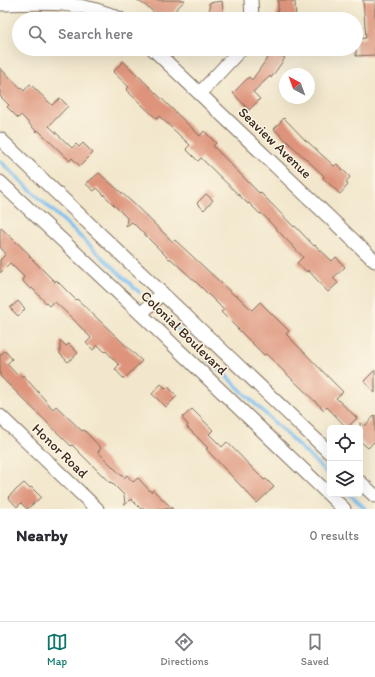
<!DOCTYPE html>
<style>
body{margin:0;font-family:Itim,sans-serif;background:#f7f7f7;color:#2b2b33}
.controls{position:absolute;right:12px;bottom:12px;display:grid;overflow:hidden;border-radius:6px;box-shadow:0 4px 16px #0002}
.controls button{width:36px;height:36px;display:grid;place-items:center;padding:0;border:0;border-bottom:1px solid #e1e1e2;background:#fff;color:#2b2b33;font:20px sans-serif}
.compass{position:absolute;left:279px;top:68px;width:36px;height:36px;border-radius:50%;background:#fff;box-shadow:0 4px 16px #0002;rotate:319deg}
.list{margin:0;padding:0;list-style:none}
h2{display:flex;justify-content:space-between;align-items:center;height:52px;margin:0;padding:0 16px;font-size:17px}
h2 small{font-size:13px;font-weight:400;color:#7c7c81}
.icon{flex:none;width:22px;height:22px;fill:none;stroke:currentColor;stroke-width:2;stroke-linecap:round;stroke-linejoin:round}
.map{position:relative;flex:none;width:375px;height:509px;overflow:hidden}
.search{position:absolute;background:#fff;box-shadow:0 4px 16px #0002;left:12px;right:12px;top:12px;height:44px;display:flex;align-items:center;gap:10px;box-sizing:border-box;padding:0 14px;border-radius:22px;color:#7c7c81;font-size:15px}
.sheet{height:112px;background:#fff}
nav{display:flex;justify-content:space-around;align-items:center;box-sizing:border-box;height:56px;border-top:1px solid #e1e1e2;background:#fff;font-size:11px;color:#7c7c81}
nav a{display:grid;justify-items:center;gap:2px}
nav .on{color:#0f766e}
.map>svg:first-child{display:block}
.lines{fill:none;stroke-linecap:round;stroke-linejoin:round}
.stream{stroke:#7abff1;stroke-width:3.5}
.building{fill:#de947c}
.minor-casing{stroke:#7b6c5b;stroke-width:15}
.minor{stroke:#fff;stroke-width:13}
.labels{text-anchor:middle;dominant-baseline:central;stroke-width:3;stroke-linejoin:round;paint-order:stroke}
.street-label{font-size:14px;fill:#3b2a1e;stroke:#fcf5e5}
</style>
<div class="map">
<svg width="375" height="509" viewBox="0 0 375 509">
<rect width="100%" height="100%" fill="#fcf5e5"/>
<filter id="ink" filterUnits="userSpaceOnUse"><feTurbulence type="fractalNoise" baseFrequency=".025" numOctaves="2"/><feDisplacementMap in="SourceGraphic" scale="8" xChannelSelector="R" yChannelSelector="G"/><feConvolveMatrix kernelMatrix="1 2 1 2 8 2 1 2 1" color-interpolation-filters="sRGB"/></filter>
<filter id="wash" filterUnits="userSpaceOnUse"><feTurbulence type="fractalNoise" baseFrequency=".012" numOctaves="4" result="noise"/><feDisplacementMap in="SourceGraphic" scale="16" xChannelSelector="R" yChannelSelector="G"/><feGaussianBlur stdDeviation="0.9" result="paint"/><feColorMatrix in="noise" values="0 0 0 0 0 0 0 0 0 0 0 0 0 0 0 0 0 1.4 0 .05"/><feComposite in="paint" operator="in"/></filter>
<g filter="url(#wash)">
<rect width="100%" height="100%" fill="#f2e7cc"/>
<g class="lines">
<!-- stream -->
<g class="stream">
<path d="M0,161L139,292"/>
<path d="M162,314L330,476"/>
<path d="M349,494L366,509"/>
</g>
</g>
<g id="blocks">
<!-- building -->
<g class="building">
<path d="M137,0H185L167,19H161L149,8Z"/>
<path d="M278,0H292V2H295L296,19H274L278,10Z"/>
<path d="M363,0H375V55L356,56V39L366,38Z"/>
<path d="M222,1L224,19H211L209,3Z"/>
<path d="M273,50L285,58L271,78L270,76L253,92L260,99L249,110L233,93L249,77L252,80Z"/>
<path d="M123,61L200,136L204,131L216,143L213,146L259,193L260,192L294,227L295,226L314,246L315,245L332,261L336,257L345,267L333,278L338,283L328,292L308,270L307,272L297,263L303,257L261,213L260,214L249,203L248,204L201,158L198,161L186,149L190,145L159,116L157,119L126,90L129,87L113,72Z"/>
<path d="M0,68L24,91L30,84L52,105L60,98L68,106L49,126L72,148L76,144L79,147L83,143L93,153L80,166L72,158L70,161L38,130L37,132L21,115L18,118L7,107L9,105L0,96Z"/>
<path d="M284,118L307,142H308L334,166L337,164L350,177L346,182L348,185L340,194L323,178L324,176L274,129Z"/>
<path d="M99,173L132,202L173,242L175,240L235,296L236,295L252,310L260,302L289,331L286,334L343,392L336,398L357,418L347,428L327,407L324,410L266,354L264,355L221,312L224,310L196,282L171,259H169L132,222L126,226L127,218L97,188L94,191L86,184Z"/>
<path d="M206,194L213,200L204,210L197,203Z"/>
<path d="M0,227L30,255L29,256L55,282L56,280L76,300L77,299L142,361L124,379L115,369L119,365L106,351L105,352L98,345L93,350L86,343L91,338L72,318L54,301L49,306L32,288L30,289L22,280L24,277L10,263L0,273V260L6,254L0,247Z"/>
<path d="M18,301L25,309L18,316L10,308Z"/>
<path d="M60,340L66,346L69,344L78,353L68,362L60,354Z"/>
<path d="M5,351L12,359L7,364L20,378L23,375L53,409L56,406L82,431L84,430L101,448L98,452L124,478L127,475L133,482L138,478L151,492L153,490L173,509H141L131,499L125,505L124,495L111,482L110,483L72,445L71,446L0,376V355Z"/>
<path d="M375,370V393L364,381Z"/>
<path d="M161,384L166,389L168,387L177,396L166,407L152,394Z"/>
<path d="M192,409L213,430L209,434L222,447L227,442L264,480L266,479L274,487L257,503L206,449L208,448L187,427L188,425L182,418Z"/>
<path d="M375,415V441L368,448L360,441V422L365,426Z"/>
<path d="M24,483L29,488L31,487L41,497L27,509L21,503L17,507L8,497Z"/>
</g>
</g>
</g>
<g filter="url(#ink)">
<use href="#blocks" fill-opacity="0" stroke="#7b6c5b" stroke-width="1"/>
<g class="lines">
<!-- minor casing -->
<g class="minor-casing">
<g id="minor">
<path d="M251,0L252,19"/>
<path d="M0,4C40,3 84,0 120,19"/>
<path d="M153,49L375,261"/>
<path d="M200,93L241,49"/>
<path d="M0,139L330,453"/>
<path d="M0,182L141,314L344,509"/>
<path d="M141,314L162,293"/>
<path d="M0,416L97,509"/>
<path d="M360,482L375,496"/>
</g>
</g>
<!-- minor -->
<use href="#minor" class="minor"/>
</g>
</g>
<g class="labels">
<!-- street labels -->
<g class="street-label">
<text transform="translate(275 143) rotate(44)">Seaview Avenue</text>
<text transform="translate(184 333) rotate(44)">Colonial Boulevard</text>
<text transform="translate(60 451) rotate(44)">Honor Road</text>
</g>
</g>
</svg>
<div class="controls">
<button><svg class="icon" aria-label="locate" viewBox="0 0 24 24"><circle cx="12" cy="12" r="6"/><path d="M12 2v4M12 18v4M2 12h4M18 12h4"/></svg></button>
<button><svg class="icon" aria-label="layers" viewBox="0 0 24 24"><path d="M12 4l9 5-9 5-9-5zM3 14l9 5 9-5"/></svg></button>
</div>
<svg class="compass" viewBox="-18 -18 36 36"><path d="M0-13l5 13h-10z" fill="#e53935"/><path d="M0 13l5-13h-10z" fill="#7c7c81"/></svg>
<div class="search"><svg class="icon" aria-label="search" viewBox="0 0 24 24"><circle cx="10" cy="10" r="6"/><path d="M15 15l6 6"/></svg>Search here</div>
</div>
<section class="sheet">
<h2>Nearby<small>0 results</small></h2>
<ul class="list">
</ul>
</section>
<nav>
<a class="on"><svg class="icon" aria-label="map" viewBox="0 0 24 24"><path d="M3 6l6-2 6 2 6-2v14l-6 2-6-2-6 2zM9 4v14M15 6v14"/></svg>Map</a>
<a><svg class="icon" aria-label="directions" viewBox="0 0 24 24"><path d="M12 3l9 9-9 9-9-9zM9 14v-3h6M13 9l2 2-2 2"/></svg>Directions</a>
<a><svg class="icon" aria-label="saved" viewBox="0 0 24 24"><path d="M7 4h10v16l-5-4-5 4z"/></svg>Saved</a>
</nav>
